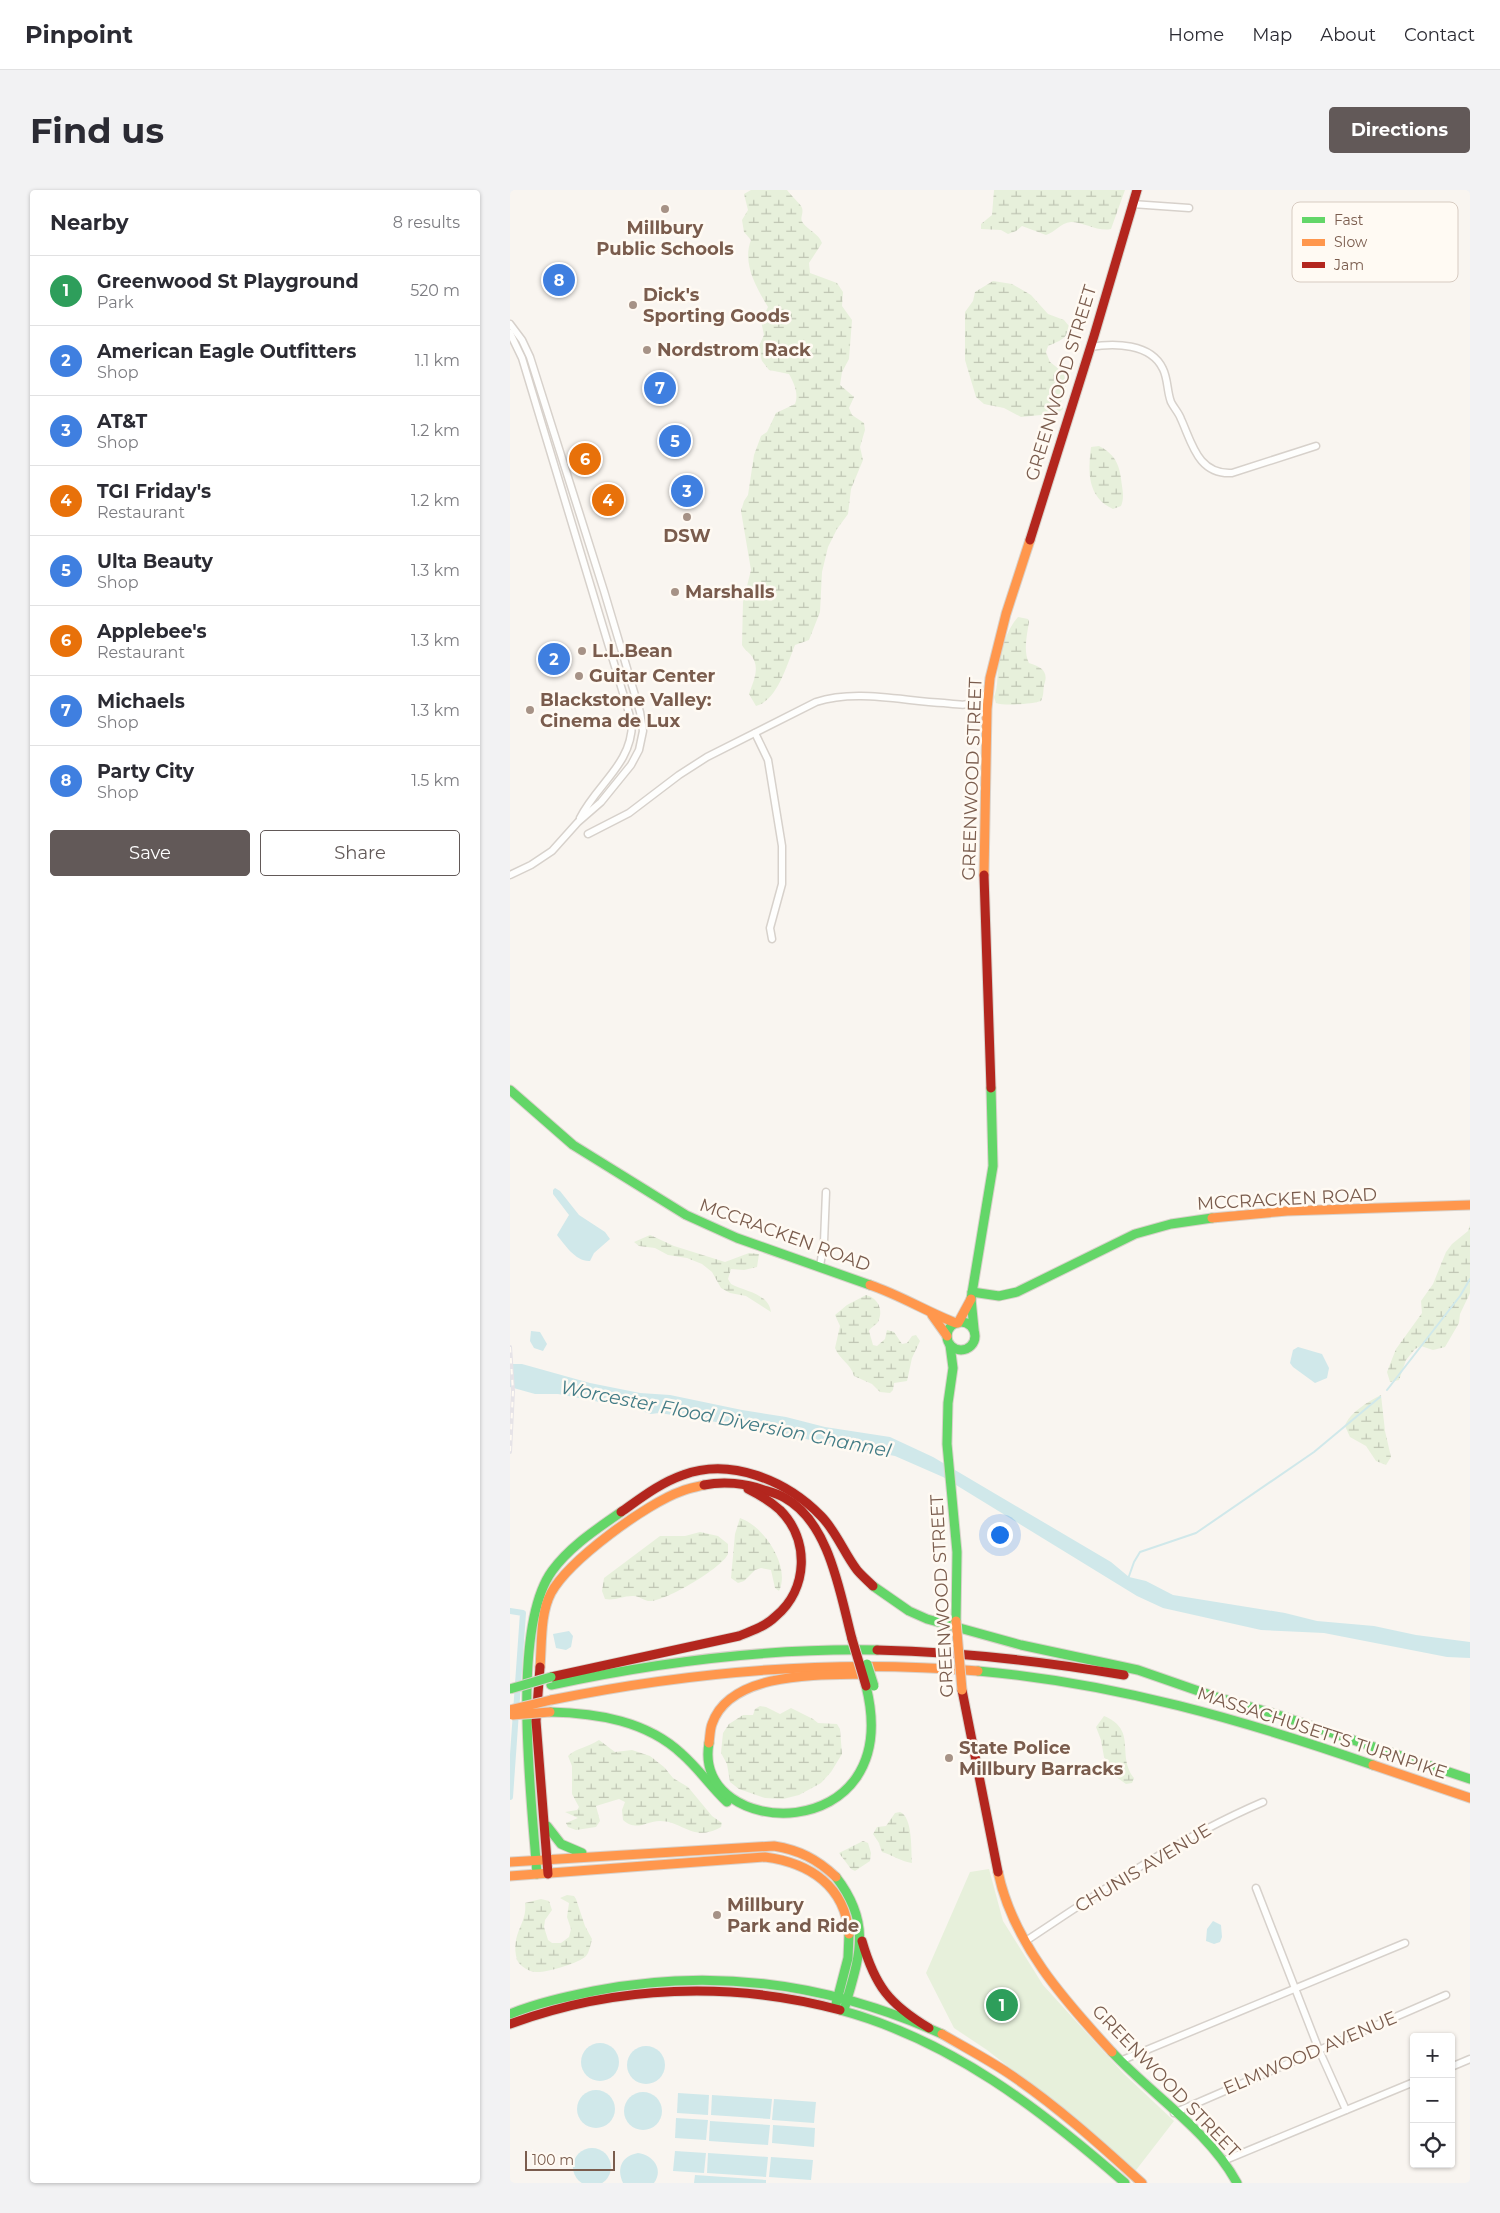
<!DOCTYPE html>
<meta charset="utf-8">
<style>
body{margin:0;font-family:Montserrat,sans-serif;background:#f2f2f3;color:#2b2b33}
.controls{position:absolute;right:15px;bottom:15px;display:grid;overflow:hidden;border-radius:5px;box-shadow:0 1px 4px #0004}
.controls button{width:45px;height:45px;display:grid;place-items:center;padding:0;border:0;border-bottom:1px solid #e1e1e2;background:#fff;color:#2b2b33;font:25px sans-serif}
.scale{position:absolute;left:15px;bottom:12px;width:90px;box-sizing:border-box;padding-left:5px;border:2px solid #7a5c4d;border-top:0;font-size:14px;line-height:18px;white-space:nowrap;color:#7a5c4d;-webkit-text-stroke:4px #fffaf3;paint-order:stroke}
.you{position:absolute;left:489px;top:1344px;width:18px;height:18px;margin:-12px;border:4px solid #fff;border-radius:50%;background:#1a73e8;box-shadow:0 0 0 8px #1a73e833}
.badge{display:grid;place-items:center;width:32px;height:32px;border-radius:50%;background:#625958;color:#fff;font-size:16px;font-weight:700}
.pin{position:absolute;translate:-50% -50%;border:2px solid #fff;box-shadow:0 1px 5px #0006}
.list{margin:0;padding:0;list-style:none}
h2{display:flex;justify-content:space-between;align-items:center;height:65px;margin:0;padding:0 20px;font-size:21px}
h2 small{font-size:16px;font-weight:400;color:#7c7c81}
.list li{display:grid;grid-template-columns:32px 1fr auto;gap:15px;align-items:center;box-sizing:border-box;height:70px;padding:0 20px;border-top:1px solid #e1e1e2}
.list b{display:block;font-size:19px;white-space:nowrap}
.list p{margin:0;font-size:16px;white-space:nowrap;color:#7c7c81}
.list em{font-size:16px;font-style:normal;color:#7c7c81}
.actions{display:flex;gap:10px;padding:15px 20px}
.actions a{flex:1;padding:11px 0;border:1px solid #625958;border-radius:5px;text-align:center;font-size:18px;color:#625958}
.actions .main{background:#625958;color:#fff}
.icon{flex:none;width:28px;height:28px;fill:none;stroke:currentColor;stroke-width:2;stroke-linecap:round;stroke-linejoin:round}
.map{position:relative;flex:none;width:960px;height:1993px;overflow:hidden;border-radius:5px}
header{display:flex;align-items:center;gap:30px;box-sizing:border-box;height:70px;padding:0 25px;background:#fff;border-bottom:1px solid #e1e1e2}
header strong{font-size:24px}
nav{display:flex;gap:28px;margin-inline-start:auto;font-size:18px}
.intro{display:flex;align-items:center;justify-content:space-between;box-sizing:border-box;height:120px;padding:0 30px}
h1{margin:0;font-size:35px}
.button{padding:12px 22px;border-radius:5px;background:#625958;color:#fff;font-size:18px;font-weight:700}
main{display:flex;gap:30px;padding:0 30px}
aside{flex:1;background:#fff;border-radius:5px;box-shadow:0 1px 4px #0004}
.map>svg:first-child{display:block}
.wetland{fill:url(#wetland-marsh)}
.park{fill:#e7f0db}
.water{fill:#d0e8ea}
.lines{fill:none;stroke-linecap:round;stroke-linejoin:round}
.stream{stroke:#d0e8ea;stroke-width:2}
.canal{stroke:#d0e8ea;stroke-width:6}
.street-casing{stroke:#d7d1cb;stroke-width:9}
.fast-casing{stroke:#d9d2cb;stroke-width:11}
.slow-casing{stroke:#d9d2cb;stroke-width:11}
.jam-casing{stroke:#d9d2cb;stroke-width:11}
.street{stroke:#fefefd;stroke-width:6}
.fast{stroke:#63d668;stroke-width:9}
.slow{stroke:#ff974d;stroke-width:9}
.jam{stroke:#b3261e;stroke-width:9}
.rail-casing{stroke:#e6e3e7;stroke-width:4}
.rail{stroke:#fffaf3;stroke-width:2;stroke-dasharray:5.5;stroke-linecap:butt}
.fast-bridge-casing{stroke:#d9d2cb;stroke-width:11;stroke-linecap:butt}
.slow-bridge-casing{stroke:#d9d2cb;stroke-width:11;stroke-linecap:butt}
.jam-bridge-casing{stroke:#d9d2cb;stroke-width:11;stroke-linecap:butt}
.fast-bridge{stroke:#63d668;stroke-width:9}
.slow-bridge{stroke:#ff974d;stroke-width:9}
.jam-bridge{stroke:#b3261e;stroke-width:9}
.poi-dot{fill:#a69286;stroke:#fffaf3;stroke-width:2}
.labels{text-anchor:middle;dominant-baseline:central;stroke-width:5;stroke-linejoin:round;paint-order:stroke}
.poi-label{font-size:18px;font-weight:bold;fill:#7a5c4d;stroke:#fffaf3;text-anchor:start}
.street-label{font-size:18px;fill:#7a5c4d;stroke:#fffaf3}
.water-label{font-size:19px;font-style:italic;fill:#437c86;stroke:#fffaf3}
.key{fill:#fffaf3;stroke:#d7cbc1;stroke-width:1}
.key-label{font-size:14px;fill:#7a5c4d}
</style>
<header>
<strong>Pinpoint</strong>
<nav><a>Home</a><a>Map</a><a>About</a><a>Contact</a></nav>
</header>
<div class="intro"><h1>Find us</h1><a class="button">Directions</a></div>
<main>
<aside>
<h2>Nearby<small>8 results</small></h2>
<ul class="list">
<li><span class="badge" style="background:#2e9e5b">1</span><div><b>Greenwood St Playground</b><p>Park</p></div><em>520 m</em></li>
<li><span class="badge" style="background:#3f7fe0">2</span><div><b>American Eagle Outfitters</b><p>Shop</p></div><em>1.1 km</em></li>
<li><span class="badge" style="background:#3f7fe0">3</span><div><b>AT&amp;T</b><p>Shop</p></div><em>1.2 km</em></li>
<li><span class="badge" style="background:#e8710a">4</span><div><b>TGI Friday's</b><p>Restaurant</p></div><em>1.2 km</em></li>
<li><span class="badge" style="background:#3f7fe0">5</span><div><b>Ulta Beauty</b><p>Shop</p></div><em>1.3 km</em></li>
<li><span class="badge" style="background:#e8710a">6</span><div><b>Applebee's</b><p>Restaurant</p></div><em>1.3 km</em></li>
<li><span class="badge" style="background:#3f7fe0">7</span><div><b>Michaels</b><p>Shop</p></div><em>1.3 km</em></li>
<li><span class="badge" style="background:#3f7fe0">8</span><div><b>Party City</b><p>Shop</p></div><em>1.5 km</em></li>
</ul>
<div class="actions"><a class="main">Save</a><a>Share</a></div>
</aside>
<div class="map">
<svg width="960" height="1993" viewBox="0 0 960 1993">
<defs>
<pattern id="wetland-marsh" width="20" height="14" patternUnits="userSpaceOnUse" patternTransform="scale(1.25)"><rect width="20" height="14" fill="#e7f0db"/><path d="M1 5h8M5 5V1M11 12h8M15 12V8" fill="none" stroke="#c0c6b4"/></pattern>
</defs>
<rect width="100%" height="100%" fill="#f9f5f0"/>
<!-- wetland -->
<g class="wetland">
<path d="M241,0H277C281,6 291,14 292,18C294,24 289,28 293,33C299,41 308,43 312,53L299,73L300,83L327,93L333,102L332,116L342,130L339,169L332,182L330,195L344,207L339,218L342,225L354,233L355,240L350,257L353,270L341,299L338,324L327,339L318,357L312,382L310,422L299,450L285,455C277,474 268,510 246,516L239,504C244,490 251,476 240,464C236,460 234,459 232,455L233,412L241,380L231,321L234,311L238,305L244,265L251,246L257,242L266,223L285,214C289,204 284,193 279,184L259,180L252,171L248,158L254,145L251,131L258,117C246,97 232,73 241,50L234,42L232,30L238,20L234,4Z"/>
<path d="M484,0H615L601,39C588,42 574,32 561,32C550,33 546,42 536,45L512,36L506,41L498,44L491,40L471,39V34L482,25Z"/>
<path d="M483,91L502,94L521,105L538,124L554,130L559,136C558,149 549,151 538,156L536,162L540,172L554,183L556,195L551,212L553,219L542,227L531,225L511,227L494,218L474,214L466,207L455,170V122L463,111L465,102Z"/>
<path d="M589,256C607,265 610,277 612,296C613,303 614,309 611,316L603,319C577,307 578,282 581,257Z"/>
<path d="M508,427L518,429L519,432C517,445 513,461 519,473C532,477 539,482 534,495C533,501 534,505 531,511C523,514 494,516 486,513L484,507C488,497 487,489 488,479C489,463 497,439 508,427Z"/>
<path d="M960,1035V1103L950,1124L949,1133L935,1157L923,1160L911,1156L905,1159L896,1170L889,1190L880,1192L877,1182L886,1159L912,1123L911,1111L923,1094L936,1062L942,1054L958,1041Z"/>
<path d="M140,1045L164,1056L215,1072L239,1063L249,1064L247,1077L234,1080L221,1079L218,1089L221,1094C236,1102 258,1103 261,1122L236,1106L220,1103L211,1098L202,1082L192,1074L177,1068L158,1065L145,1058L129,1056L124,1052Z"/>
<path d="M356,1105C368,1108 374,1120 368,1132C366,1135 361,1137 359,1141L363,1155L367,1156L375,1149L377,1140L384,1142L392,1154L397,1153L402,1146L406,1145L410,1151L402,1168L397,1191L384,1193L383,1200L380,1203L370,1202L362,1194L344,1186C341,1174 330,1170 325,1158L330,1136L325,1125L337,1115Z"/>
<path d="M871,1205L875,1241L881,1267L876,1275L866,1271L856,1256L840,1247L835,1236C839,1223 859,1211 871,1205Z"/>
<path d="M230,1328C254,1336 281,1377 269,1401L265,1398L261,1380L251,1378L245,1380L234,1391L228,1393L221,1388L225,1344Z"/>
<path d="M190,1342L208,1346L218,1354V1364C212,1378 156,1411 140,1411C134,1411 128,1405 122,1406C113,1406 104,1411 95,1409L92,1401L94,1388L150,1346H175Z"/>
<path d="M250,1516L256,1517L270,1524L281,1518L303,1529L308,1533L327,1534L330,1539L332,1564L321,1582L311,1593L289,1605L273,1609L255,1608L229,1599L220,1592L217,1574L211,1563L213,1543L219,1534L233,1525H243L245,1519Z"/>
<path d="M594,1526C628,1540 606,1565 624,1588L622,1593L616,1594L605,1586L602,1576L594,1567L591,1550L586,1537Z"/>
<path d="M89,1550L105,1562L122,1560L140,1566L154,1577L163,1588L178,1597L202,1626L212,1633L211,1637C183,1653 173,1631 150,1631C136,1631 127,1642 113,1630L112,1620L115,1612L109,1609L86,1616L90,1631L86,1637L66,1640L58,1637L56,1633L68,1628L55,1622L67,1620L69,1617L62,1604V1576L58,1566C66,1558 79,1557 89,1550Z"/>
<path d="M390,1622C403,1627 401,1661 402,1673C392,1672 382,1665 372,1662L369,1653L363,1644L367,1637L376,1636L385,1623Z"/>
<path d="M353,1651L358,1653L361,1663L360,1671L345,1681L341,1679L329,1663Z"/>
<path d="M57,1705L64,1706L66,1709L75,1736L82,1749C81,1753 79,1763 76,1766C70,1773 35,1783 26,1782C19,1782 10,1776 7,1770C0,1742 18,1734 15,1713L31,1709L39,1711L42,1720L35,1730L34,1737L38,1750L42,1753H51L59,1747L61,1739L57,1727L59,1713L50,1708Z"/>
</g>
<!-- park -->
<path class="park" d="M479,1679L493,1731L533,1795L614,1884L664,1931L623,1984L575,1937L477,1860L444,1838L416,1783L460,1682Z"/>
<!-- water -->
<g class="water">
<path d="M45,998L50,1001L69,1025L95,1042L100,1049L84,1063L80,1071C66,1072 55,1055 47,1045L59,1025L43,1004V1000Z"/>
<path d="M21,1141L30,1142L37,1154L33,1161L24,1158L20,1151Z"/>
<path d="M788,1157L812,1164L819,1178L817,1188L805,1193L783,1177L780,1173L783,1160Z"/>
<path d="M0,1174H12L80,1193L130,1203L160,1205L232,1220L276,1227L315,1237L380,1247L423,1267L601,1372L619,1387L636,1391L663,1405L775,1423L807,1431L864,1436L906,1445L960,1452V1468L937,1467L814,1443L751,1440L653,1418L627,1406L433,1287L385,1266L190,1229L149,1223L141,1224L126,1219L48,1204H25L0,1197Z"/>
<path d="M59,1441L63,1446L61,1457L56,1460L46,1458L43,1444Z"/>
<path d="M703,1731L711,1735L712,1747L710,1752L704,1754L696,1751L697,1739Z"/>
<circle cx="90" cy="1872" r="19"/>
<circle cx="136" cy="1875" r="19"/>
<circle cx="86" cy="1919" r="19"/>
<circle cx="133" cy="1921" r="19"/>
<path d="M168,1903L199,1905L198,1925L167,1923Z"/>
<path d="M202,1905L262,1909L260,1929L201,1925Z"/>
<path d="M264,1909L306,1912L304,1933L262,1930Z"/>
<path d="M166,1928L198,1930L196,1950L165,1948Z"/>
<path d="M200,1931L260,1935L258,1955L199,1951Z"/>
<path d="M263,1935L305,1938L304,1957L262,1953Z"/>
<circle cx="82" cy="1977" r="19"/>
<path d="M165,1961L196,1963L194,1983L163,1981Z"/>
<path d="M128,1963C143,1965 154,1979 144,1993H113C106,1978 112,1966 128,1963Z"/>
<path d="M198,1963L258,1967L256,1987L197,1983Z"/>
<path d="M261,1967L303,1970L301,1990L259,1987Z"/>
<path d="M185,1985L256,1990V1993H184Z"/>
</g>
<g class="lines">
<!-- stream -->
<g class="stream">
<path d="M877,1200L950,1106L960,1089"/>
<path d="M618,1389L624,1372L630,1362L686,1343L804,1262L870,1207"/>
</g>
<!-- canal -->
<path class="canal" d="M0,1421L13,1423L0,1607"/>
<!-- street casing -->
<g class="street-casing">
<g id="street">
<path d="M622,14L679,18"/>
<path d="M0,134L12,150L20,167L94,401L130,522L133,541L129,560L121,575L91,612L68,632L42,661L21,675L0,685"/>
<path d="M0,143L12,168L122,533C122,574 87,594 70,628"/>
<path d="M580,157C604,153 641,153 653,179C658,189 657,202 661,212C664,218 669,223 671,229C682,253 688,285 722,283L806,256"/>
<path d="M458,514L469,520L477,526"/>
<path d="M245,543L258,570L272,656V694L260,738L262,749"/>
<path d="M78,644L119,623L169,585L197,567L306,512C346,499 392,511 434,513C444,514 459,517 468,511C472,509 476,504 479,500"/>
<path d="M310,1076L314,1052L316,1002"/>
<path d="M746,1698L809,1860L836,1920"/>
<path d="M516,1751C592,1700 669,1648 753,1612"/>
<path d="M610,1871L895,1753"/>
<path d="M941,1877L960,1869"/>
<path d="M664,1923L936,1805"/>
<path d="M713,1971L904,1892"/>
</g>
</g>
<!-- fast casing -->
<g class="fast-casing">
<g id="fast">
<path d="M0,900L63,955L176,1025L227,1048L360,1095"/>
<path d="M462,1102L489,1106L507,1102L625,1044L661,1034L702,1028"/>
<circle cx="451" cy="1146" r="14"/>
<path d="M464,1139L461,1109L483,976L481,898"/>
<path d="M440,1155L443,1178L438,1213L437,1254L447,1362L446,1431"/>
<path d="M363,1396L399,1421L417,1429L511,1455L628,1480L700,1505"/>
<path d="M468,1481C605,1493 734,1530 863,1575"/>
<path d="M41,1495C148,1472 256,1458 367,1460"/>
<path d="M693,1503L765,1524L960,1589"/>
<path d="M40,1522C87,1523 137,1531 172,1564C189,1579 201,1597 217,1612"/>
<path d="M199,1553C181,1650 397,1660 356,1496"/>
<path d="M37,1636L51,1654L72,1663"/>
<path d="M27,1684C22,1612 0,1439 42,1381C60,1356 87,1339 111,1322"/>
<path d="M326,1687C363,1735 349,1767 334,1820"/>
<path d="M325,1818L338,1768L339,1744"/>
<path d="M330,1820C441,1850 530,1919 615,1993"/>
<path d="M0,1824C27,1813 55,1807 84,1801C205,1777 321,1794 432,1844"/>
<path d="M602,1862C642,1905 699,1941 727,1993"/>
</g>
</g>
<!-- slow casing -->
<g class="slow-casing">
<g id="slow">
<path d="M474,685L477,519L480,488L496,424L520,350"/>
<path d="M702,1028L777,1021L960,1015"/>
<path d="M360,1095C390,1105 417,1122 446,1133"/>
<path d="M422,1125L437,1146"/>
<path d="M448,1133L461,1109"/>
<path d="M30,1477C32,1453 30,1424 41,1403C59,1370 137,1313 172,1301C179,1298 187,1297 194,1295"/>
<path d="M41,1510C182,1481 324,1469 468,1481"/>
<path d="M199,1553C200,1546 200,1539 202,1534C220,1481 311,1485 355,1484"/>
<path d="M863,1575L960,1608"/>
<path d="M0,1672L264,1656C289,1660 307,1669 326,1687"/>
<path d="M488,1682C503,1753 554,1810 602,1862"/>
<path d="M0,1686L255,1667C300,1673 335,1696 339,1744"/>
<path d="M432,1844C454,1857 477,1869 498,1883C546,1915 589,1954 632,1993"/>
</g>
</g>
<!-- jam casing -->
<g class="jam-casing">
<g id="jam">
<path d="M520,350L584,146L627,0"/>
<path d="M474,685L481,898"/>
<path d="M194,1295C213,1291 236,1293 254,1300C261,1302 269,1304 275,1308C320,1333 330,1404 342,1449"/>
<path d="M111,1322C131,1308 150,1293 173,1285C221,1267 277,1291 311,1326C326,1341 334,1363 347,1380C351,1385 358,1391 363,1396"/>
<path d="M367,1460C450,1462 532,1471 614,1485"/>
<path d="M30,1477L26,1531L38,1684"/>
<path d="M41,1487L229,1446C242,1441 256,1436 266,1426C298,1399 300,1350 270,1320C260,1311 250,1305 238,1299"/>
<path d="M452,1500L488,1682"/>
<path d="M352,1751C365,1796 379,1814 419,1838"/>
<path d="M0,1834C106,1795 222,1791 330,1820"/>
</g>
</g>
<!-- street -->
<use href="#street" class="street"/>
<!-- fast -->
<use href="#fast" class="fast"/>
<!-- slow -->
<use href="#slow" class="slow"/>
<!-- jam -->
<use href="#jam" class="jam"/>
<!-- rail casing -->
<g class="rail-casing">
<path id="rail" d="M0,1157L3,1201L0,1262"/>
</g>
<!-- rail -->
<use href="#rail" class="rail"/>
<!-- fast-bridge casing -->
<g class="fast-bridge-casing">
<g id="fast-bridge">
<path d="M357,1474L364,1496"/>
<path d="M0,1499L41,1487"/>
</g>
</g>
<!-- slow-bridge casing -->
<g class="slow-bridge-casing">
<g id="slow-bridge">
<path d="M446,1431L452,1500"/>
<path d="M0,1520L41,1510"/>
<path d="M2,1525L40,1522"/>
</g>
</g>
<!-- jam-bridge casing -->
<g class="jam-bridge-casing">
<path id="jam-bridge" d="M342,1449L356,1496"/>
</g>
<!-- fast-bridge -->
<use href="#fast-bridge" class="fast-bridge"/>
<!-- slow-bridge -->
<use href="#slow-bridge" class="slow-bridge"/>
<!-- jam-bridge -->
<use href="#jam-bridge" class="jam-bridge"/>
</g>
<!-- markers -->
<g class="poi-dot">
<circle cx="155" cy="19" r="5"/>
<circle cx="123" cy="115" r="5"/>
<circle cx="137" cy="160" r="5"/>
<circle cx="177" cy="327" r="5"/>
<circle cx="165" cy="402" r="5"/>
<circle cx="72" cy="461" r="5"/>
<circle cx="69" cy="486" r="5"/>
<circle cx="20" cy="520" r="5"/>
<circle cx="439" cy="1568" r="5"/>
<circle cx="207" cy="1725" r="5"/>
</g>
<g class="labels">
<!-- poi labels -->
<g class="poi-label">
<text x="155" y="38" text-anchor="middle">Millbury<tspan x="155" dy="21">Public Schools</tspan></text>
<text x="133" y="105">Dick's<tspan x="133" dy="21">Sporting Goods</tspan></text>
<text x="147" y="160">Nordstrom Rack</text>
<text x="177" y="346" text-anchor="middle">DSW</text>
<text x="175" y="402">Marshalls</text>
<text x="82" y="461">L.L.Bean</text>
<text x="79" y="486">Guitar Center</text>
<text x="30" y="510">Blackstone Valley:<tspan x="30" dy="21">Cinema de Lux</tspan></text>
<text x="449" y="1558">State Police<tspan x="449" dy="21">Millbury Barracks</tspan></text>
<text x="217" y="1715">Millbury<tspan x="217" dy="21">Park and Ride</tspan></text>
</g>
<!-- street labels -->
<g class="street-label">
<text transform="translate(551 193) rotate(-73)">GREENWOOD STREET</text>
<text transform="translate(462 589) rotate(-88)">GREENWOOD STREET</text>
<text transform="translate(777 1009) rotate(-3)">MCCRACKEN ROAD</text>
<text transform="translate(275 1045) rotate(20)">MCCRACKEN ROAD</text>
<text transform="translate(432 1406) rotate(-93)">GREENWOOD STREET</text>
<text transform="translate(812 1543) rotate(18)">MASSACHUSETTS TURNPIKE</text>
<text transform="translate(633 1678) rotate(-31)">CHUNIS AVENUE</text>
<text transform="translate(800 1863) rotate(-23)">ELMWOOD AVENUE</text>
<text transform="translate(656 1891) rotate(46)">GREENWOOD STREET</text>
</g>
<!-- water labels -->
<g class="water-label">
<text transform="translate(216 1229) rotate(11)">Worcester Flood Diversion Channel</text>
</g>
</g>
<!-- legend -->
<rect x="782" y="12" width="166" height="80" rx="8" class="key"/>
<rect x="792" y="27" width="23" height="6" fill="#63d668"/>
<rect x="792" y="49" width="23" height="7" fill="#ff974d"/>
<rect x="792" y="72" width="23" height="6" fill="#b3261e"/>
<g class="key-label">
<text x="824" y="35">Fast</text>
<text x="824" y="57">Slow</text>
<text x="824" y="80">Jam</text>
</g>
</svg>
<div class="controls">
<button>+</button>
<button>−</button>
<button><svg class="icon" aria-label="locate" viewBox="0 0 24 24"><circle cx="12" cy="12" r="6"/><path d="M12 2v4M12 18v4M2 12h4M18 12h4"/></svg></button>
</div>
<div class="scale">100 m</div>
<div class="you"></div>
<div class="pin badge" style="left:492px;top:1815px;background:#2e9e5b">1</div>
<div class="pin badge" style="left:44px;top:469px;background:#3f7fe0">2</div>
<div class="pin badge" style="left:177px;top:301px;background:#3f7fe0">3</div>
<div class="pin badge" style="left:98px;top:310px;background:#e8710a">4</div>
<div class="pin badge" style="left:165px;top:251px;background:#3f7fe0">5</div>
<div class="pin badge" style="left:75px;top:269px;background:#e8710a">6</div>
<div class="pin badge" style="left:150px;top:198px;background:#3f7fe0">7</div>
<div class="pin badge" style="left:49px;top:90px;background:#3f7fe0">8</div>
</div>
</main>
